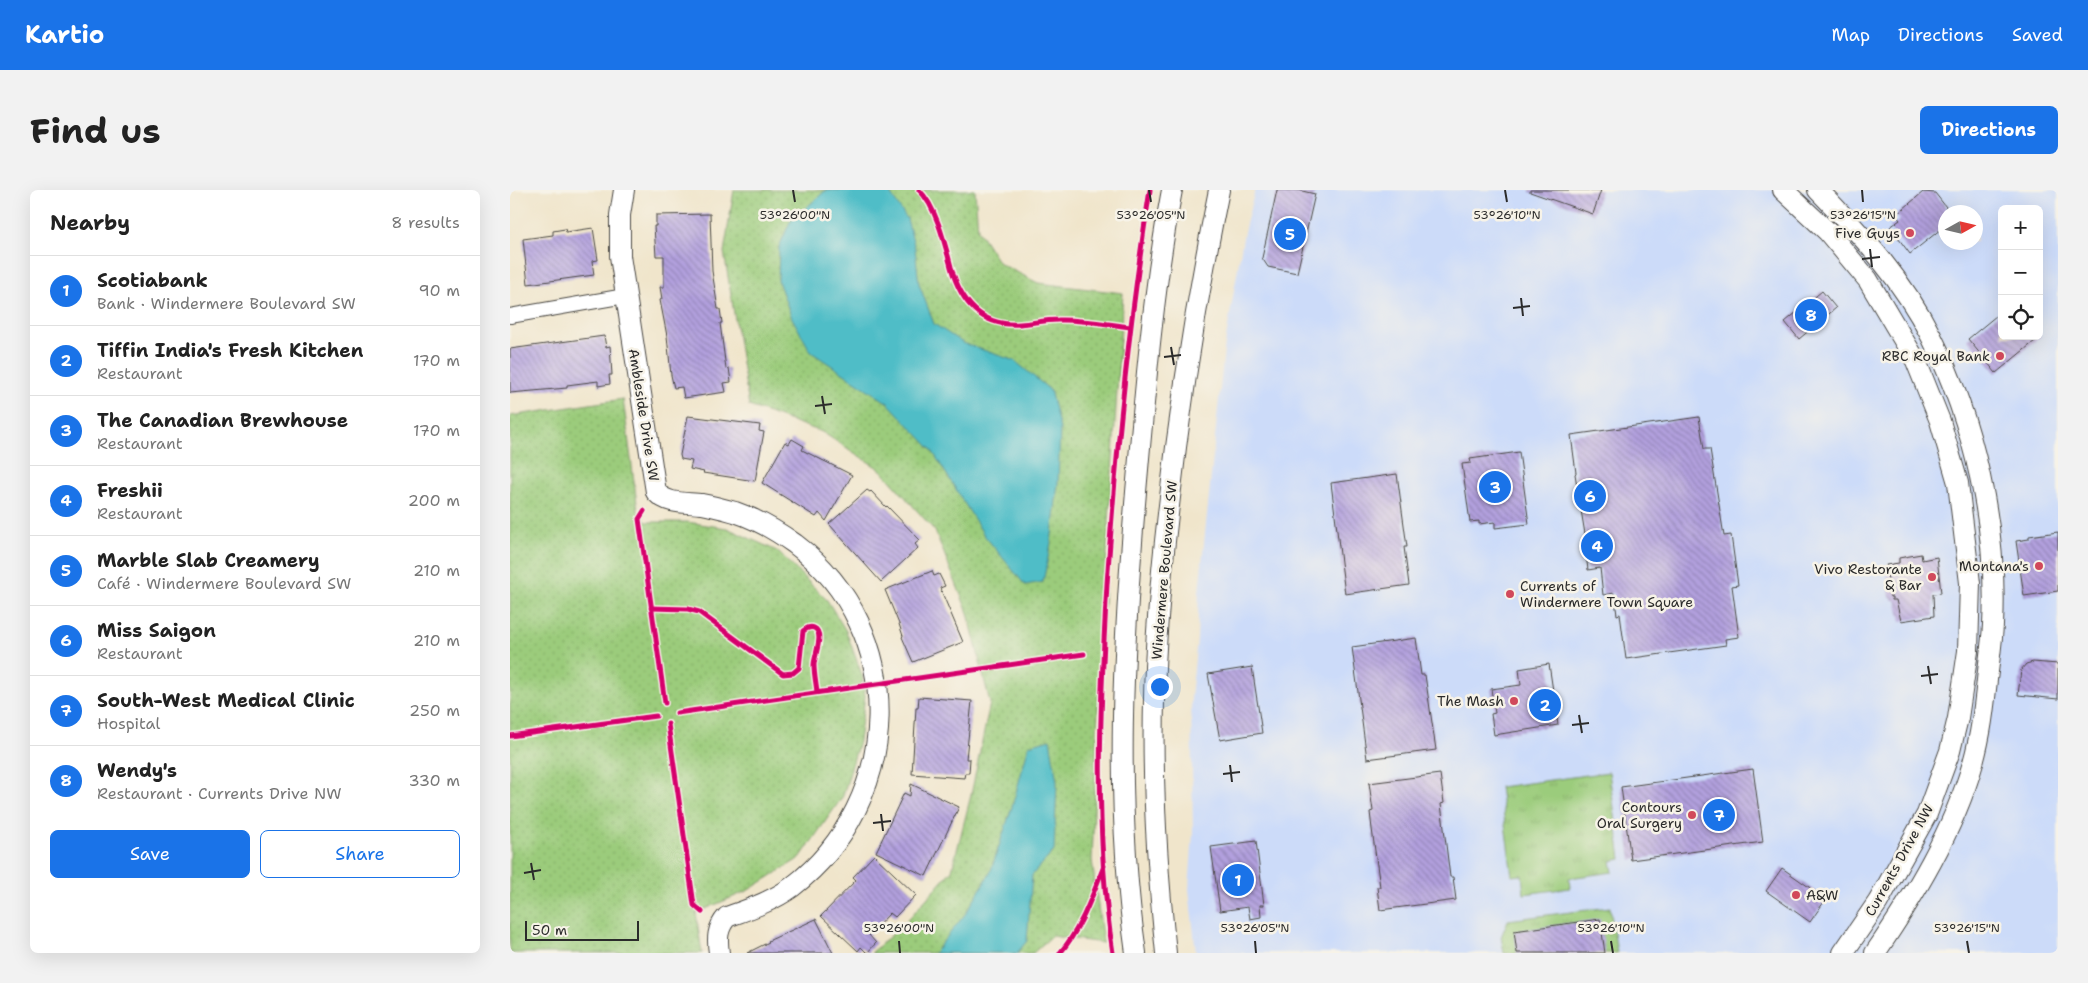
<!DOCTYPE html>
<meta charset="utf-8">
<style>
body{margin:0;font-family:"Shantell Sans",sans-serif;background:#f2f2f2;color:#222}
.controls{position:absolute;right:15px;top:15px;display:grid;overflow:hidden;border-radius:8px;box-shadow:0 5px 20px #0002}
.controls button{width:45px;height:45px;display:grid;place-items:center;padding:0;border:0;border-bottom:1px solid #e0e0e0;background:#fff;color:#222;font:25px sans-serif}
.compass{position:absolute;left:1428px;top:15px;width:45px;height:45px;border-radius:50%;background:#fff;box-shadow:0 5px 20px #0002;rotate:82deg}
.scale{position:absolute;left:15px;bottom:12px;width:114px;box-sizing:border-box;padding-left:5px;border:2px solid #2b2b2b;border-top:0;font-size:14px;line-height:18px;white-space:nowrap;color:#2b2b2b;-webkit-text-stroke:4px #f7f3e8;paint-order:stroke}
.you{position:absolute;left:649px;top:496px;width:18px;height:18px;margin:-12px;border:4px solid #fff;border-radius:50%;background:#1a73e8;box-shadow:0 0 0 8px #1a73e833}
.badge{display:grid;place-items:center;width:32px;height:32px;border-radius:50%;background:#1a73e8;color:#fff;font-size:16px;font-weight:700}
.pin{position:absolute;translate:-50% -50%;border:2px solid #fff;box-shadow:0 1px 5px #0006}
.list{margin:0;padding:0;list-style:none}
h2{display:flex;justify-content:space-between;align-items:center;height:65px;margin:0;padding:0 20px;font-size:21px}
h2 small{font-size:16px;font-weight:400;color:#767676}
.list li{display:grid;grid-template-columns:32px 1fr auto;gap:15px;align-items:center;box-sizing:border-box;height:70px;padding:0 20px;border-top:1px solid #e0e0e0}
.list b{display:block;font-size:19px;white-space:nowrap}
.list p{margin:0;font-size:16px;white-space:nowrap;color:#767676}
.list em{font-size:16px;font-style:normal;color:#767676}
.actions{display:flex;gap:10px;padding:15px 20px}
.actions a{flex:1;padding:11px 0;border:1px solid #1a73e8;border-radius:8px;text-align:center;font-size:18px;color:#1a73e8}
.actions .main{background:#1a73e8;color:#fff}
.icon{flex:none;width:28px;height:28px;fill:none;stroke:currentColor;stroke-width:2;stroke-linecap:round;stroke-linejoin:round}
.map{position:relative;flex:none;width:1548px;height:763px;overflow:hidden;border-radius:8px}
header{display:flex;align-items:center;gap:30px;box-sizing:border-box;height:70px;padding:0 25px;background:#1a73e8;color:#fff}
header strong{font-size:24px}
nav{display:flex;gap:28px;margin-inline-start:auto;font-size:18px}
.intro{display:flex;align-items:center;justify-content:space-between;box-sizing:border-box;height:120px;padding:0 30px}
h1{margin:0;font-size:35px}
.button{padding:12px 22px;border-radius:8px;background:#1a73e8;color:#fff;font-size:18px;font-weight:700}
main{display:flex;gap:30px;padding:0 30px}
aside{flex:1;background:#fff;border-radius:8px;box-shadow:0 5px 20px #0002}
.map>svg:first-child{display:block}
.built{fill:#ccdbf9;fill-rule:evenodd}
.grass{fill:url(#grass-tufts);stroke:#637c53}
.park{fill:url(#park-dots);stroke:#637c53}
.water{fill:#4fbdc7;stroke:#3d7479}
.building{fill:url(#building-back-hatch)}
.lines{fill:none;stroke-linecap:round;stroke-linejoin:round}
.street-casing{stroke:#494743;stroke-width:16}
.secondary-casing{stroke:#494743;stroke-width:22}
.street{stroke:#fff;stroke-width:14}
.secondary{stroke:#fff;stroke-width:20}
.cycleway-casing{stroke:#f7f3e8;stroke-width:8}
.cycleway{stroke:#d6006c;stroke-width:5}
.ticks{fill:none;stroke:#2b2b2b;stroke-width:2}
.poi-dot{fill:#d1495b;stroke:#f7f3e8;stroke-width:2}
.labels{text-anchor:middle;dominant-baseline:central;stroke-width:5;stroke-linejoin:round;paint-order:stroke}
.poi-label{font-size:14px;fill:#2b2b2b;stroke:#f7f3e8;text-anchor:end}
.street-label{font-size:14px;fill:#2b2b2b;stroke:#f7f3e8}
.ticks-label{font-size:12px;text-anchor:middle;fill:#2b2b2b;stroke:#f7f3e8;stroke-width:5;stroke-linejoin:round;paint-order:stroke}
</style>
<header>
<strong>Kartio</strong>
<nav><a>Map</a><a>Directions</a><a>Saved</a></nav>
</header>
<div class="intro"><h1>Find us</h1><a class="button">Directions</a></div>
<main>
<aside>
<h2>Nearby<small>8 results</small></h2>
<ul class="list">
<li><span class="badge">1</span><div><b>Scotiabank</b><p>Bank · Windermere Boulevard SW</p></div><em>90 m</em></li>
<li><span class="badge">2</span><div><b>Tiffin India's Fresh Kitchen</b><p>Restaurant</p></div><em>170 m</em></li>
<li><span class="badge">3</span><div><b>The Canadian Brewhouse</b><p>Restaurant</p></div><em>170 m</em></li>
<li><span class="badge">4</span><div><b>Freshii</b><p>Restaurant</p></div><em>200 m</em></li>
<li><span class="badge">5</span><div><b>Marble Slab Creamery</b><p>Café · Windermere Boulevard SW</p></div><em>210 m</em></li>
<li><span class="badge">6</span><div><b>Miss Saigon</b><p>Restaurant</p></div><em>210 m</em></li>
<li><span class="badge">7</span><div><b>South-West Medical Clinic</b><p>Hospital</p></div><em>250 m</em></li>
<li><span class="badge">8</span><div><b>Wendy's</b><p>Restaurant · Currents Drive NW</p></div><em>330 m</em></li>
</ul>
<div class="actions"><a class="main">Save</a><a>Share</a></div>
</aside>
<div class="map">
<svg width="1548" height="763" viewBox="0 0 1548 763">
<defs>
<pattern id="grass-tufts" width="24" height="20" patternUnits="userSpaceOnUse" patternTransform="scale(1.25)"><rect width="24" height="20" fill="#9bcc7b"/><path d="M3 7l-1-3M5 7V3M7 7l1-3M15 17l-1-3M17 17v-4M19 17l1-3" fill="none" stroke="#86af6a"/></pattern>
<pattern id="park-dots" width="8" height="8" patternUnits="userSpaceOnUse" patternTransform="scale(1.25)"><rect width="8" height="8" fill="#9bcc7b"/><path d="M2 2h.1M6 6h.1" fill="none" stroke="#86af6a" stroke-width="1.8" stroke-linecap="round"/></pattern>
<pattern id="building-back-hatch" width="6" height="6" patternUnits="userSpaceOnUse" patternTransform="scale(1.25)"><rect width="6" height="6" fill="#b2a0de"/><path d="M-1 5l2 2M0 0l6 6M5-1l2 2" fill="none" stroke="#9183b4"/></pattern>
</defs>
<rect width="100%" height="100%" fill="#f7f3e8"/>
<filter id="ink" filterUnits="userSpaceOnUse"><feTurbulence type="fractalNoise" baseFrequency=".02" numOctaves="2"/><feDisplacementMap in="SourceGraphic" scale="10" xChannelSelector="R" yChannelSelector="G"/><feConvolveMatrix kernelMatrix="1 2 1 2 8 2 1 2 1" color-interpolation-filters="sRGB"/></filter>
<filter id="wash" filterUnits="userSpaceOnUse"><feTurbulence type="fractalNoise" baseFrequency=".0096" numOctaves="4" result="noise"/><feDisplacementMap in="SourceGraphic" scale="20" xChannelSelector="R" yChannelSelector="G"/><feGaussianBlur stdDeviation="1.12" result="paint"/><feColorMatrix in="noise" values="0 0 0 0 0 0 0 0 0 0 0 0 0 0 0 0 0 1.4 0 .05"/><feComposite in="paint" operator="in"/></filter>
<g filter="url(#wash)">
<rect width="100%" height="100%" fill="#f0e5cb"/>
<!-- built -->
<path class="built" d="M745,0H1548V763H686L679,699L683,643L681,508L687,449L689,402L714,160L734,42ZM1492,19H1529V146H1492ZM1436,22H1466V52H1436Z"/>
<!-- grass -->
<g class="grass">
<path d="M1099,582L1111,669L1101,671L1103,682L1059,688L1060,698L1014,704L1012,685L1002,686L990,597Z"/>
<path d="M1100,717L1107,763H994L991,747L998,730Z"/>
</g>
<!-- park -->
<g class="park">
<path d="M224,0H465L468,40L489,73L528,93L613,103L589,494L582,670L593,753L542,746L523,763H361L393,735L442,680L461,605L480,513L458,423L425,341L371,280L312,242L239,216L214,62Z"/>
<path d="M113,209L128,321L136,332H177L217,338L267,361L317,410L336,441L352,485L355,506L349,551L333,606L290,668L237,701L186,723L192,763H0V226Z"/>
</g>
<!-- water -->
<g class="water">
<path d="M322,0H371L380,3L397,29L405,58L409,94L424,134L453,153L505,171L540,200L550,239L548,293L541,353L533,392L515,395L474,345L421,259L378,213L301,162L282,128L268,91L269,57L280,32L315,1Z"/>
<path d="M540,549L547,592L544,661L522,685L517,751L507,763H424L456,723L480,683L502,617L519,555Z"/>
</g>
<g id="blocks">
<!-- building -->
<g class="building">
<path d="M767,0H788L805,4L787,83L758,77L752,68Z"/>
<path d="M1020,0H1091L1083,24L1020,2Z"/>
<path d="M1413,2L1425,3L1436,17V35L1400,64L1380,37L1390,30L1386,25Z"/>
<path d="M200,24L202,81L208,119H210L212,133H210L216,179L219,178L221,192L214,193L216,202L174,208L172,197L164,198L161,185L157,146L150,110L152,109L150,97H154V66H146L144,36H146V25Z"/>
<path d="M83,38L88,70L82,71L84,85L18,94L13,49L43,45V41L55,39L56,42Z"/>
<path d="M1312,101L1326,118L1289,149L1275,132Z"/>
<path d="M1492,121V146H1531L1486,183L1458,149Z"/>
<path d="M94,146L96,157L100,156L102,185H99L100,194L88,196V191L57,195V198L0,203V159Z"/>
<path d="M178,226L250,235L249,241L254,242L245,291L193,283L194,282L180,279L182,271L171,269L170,265Z"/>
<path d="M1189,227L1194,259H1200L1214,346L1221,345L1228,395L1222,396L1229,447L1215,449L1216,455L1116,469L1110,424L1107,425L1104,403L1093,405L1090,378L1078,380L1075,356H1077L1065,284L1066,283L1061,245Z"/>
<path d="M282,249L294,256L292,260L342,285L316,331L309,323L306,327L252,293L275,252L279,254Z"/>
<path d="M1009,262L1019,334L985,338V332L969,334V331L960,332L952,274L961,273L960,269Z"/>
<path d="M887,284L897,357H894L899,395L835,404L821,293Z"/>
<path d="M357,300L360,302L361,301L376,317L377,316L410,350L405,354L408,358L371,392L319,334Z"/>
<path d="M1548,342V401L1514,406L1506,351L1519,349V346Z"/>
<path d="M1411,364L1412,370L1427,367L1431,403L1423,404L1424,426L1391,431L1386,410H1382V407H1380L1376,375L1389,373V368Z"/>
<path d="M422,381L424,386L429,384L435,396L430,398L453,452L403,472L392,447L393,446L389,434L375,400Z"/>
<path d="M906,448L911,485H915L926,560L857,569L842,457Z"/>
<path d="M1523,472L1548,474V509L1508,505L1511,480L1516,474Z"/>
<path d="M1039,474L1048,535L984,545L981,524L985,523L981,499L1011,495L1009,479Z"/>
<path d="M742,477L752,543L710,550L698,484Z"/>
<path d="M409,507L462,511L456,569H460L459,583H455L454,588L402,584L406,518H408Z"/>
<path d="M1243,579L1253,652L1121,670L1111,597Z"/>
<path d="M930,584L934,613L931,614L940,687H943L946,710L870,720L867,697H870L862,639L860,622L863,621L859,593Z"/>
<path d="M401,594L449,617L416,686L366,662L394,603L400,606Z"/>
<path d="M746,651L754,715H750L751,727L740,729L738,717L710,721L701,657Z"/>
<path d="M364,665L406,705L385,727L380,723L359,745L366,753L357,763L351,757L348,761L311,726L346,690L343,687Z"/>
<path d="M1272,678L1316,709L1300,732L1256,701Z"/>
<path d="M306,729L323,763H237L259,752L258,751Z"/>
<path d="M1090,729L1095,763H1007L1004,741Z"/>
</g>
</g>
</g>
<g filter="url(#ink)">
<use href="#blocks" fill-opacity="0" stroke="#494743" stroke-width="1"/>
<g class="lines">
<!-- street casing -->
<g class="street-casing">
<path id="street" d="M0,126L115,106"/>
</g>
<!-- secondary casing -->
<g class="secondary-casing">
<g id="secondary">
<path d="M114,0L110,25V66L146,302C158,315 176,312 192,314C203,316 214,319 225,322C246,329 267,341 285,354C400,441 394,611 282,697C263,711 239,719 217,727C207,738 207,749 209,763"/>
<path d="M1273,0L1318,42L1358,90L1406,171L1430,231L1448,293L1460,393L1458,461L1448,528L1440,561L1417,624L1368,712L1333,763"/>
<path d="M1308,0C1351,44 1393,90 1421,146C1464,232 1488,338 1483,435C1482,453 1479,472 1477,490C1474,518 1471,545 1463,573C1444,640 1404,706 1365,763"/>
<path d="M626,763C604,610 613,455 626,302C635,201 643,100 662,0"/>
<path d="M656,763C647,679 642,593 644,509C645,447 651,385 658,324C670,215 687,107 709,0"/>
</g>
</g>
<!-- street -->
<use href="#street" class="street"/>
<!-- secondary -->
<use href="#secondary" class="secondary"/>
<!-- cycleway casing -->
<g class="cycleway-casing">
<g id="cycleway">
<path d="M409,0C426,16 435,54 441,77C451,112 471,137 510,134C523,133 535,130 548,130C572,129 596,134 620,137"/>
<path d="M134,321L129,329L155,513"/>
<path d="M141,418L178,419L189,422L273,484L283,483L289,478L293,441C297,438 300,436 304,438C315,443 304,466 304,475C304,484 306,493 307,502"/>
<path d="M167,523L574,464"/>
<path d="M158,534L184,715L192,722"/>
<path d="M0,546L146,526"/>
<path d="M550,763C571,739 582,706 594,676"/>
<path d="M603,763C584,642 590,516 597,394C606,262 619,131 640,0"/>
</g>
</g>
<!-- cycleway -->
<use href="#cycleway" class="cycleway"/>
</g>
</g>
<!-- ticks -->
<path class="ticks" d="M283,0L285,12M639,0L641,12M995,0L997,12M1352,0L1353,12M1360,59L1362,77M1352,69L1370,67M1011,108L1013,126M1003,118L1020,116M661,157L664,175M654,167L671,165M312,206L315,224M305,216L322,214M1418,476L1421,494M1411,486L1428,484M1069,525L1072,543M1062,535L1079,533M720,575L722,592M713,584L730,582M371,624L373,641M363,633L381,631M21,673L24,690M14,683L31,680M389,751L390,763M745,751L746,763M1101,751L1103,763M1457,751L1459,763"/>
<!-- markers -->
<g class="poi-dot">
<circle cx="1400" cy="43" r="5"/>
<circle cx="1490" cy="166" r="5"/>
<circle cx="1529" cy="376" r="5"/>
<circle cx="1422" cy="387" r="5"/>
<circle cx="1000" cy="404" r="5"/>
<circle cx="1004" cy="511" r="5"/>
<circle cx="1182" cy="625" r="5"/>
<circle cx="1286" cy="705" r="5"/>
</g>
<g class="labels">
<!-- poi labels -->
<g class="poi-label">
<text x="1390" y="43">Five Guys</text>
<text x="1480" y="166">RBC Royal Bank</text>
<text x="1519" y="376">Montana's</text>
<text x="1412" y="379">Vivo Restorante<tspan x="1412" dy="16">&amp; Bar</tspan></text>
<text x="1010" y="396" text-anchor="start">Currents of<tspan x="1010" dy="16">Windermere Town Square</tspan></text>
<text x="994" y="511">The Mash</text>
<text x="1172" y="617">Contours<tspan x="1172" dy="16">Oral Surgery</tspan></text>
<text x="1296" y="705" text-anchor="start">A&amp;W</text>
</g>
<!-- street labels -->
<g class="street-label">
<text transform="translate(134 225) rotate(81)">Ambleside Drive SW</text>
<text transform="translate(654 380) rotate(-85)">Windermere Boulevard SW</text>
<text transform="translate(1389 670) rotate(-61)">Currents Drive NW</text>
</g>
</g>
<g class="ticks-label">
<text x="285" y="29">53°26'00"N</text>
<text x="641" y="29">53°26'05"N</text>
<text x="997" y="29">53°26'10"N</text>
<text x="1353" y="29">53°26'15"N</text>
<text x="389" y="742">53°26'00"N</text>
<text x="745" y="742">53°26'05"N</text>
<text x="1101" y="742">53°26'10"N</text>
<text x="1457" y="742">53°26'15"N</text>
</g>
</svg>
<div class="controls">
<button>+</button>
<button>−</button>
<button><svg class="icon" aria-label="locate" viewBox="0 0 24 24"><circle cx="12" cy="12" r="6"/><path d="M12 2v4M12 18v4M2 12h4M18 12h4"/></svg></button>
</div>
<svg class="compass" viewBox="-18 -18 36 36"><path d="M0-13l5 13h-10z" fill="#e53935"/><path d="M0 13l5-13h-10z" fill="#767676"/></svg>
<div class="scale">50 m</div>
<div class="you"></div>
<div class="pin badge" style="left:728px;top:690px">1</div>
<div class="pin badge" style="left:1035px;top:515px">2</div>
<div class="pin badge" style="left:985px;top:297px">3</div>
<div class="pin badge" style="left:1087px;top:356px">4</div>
<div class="pin badge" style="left:780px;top:44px">5</div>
<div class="pin badge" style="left:1080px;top:306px">6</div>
<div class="pin badge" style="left:1209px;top:625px">7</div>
<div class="pin badge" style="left:1301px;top:125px">8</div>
</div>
</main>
